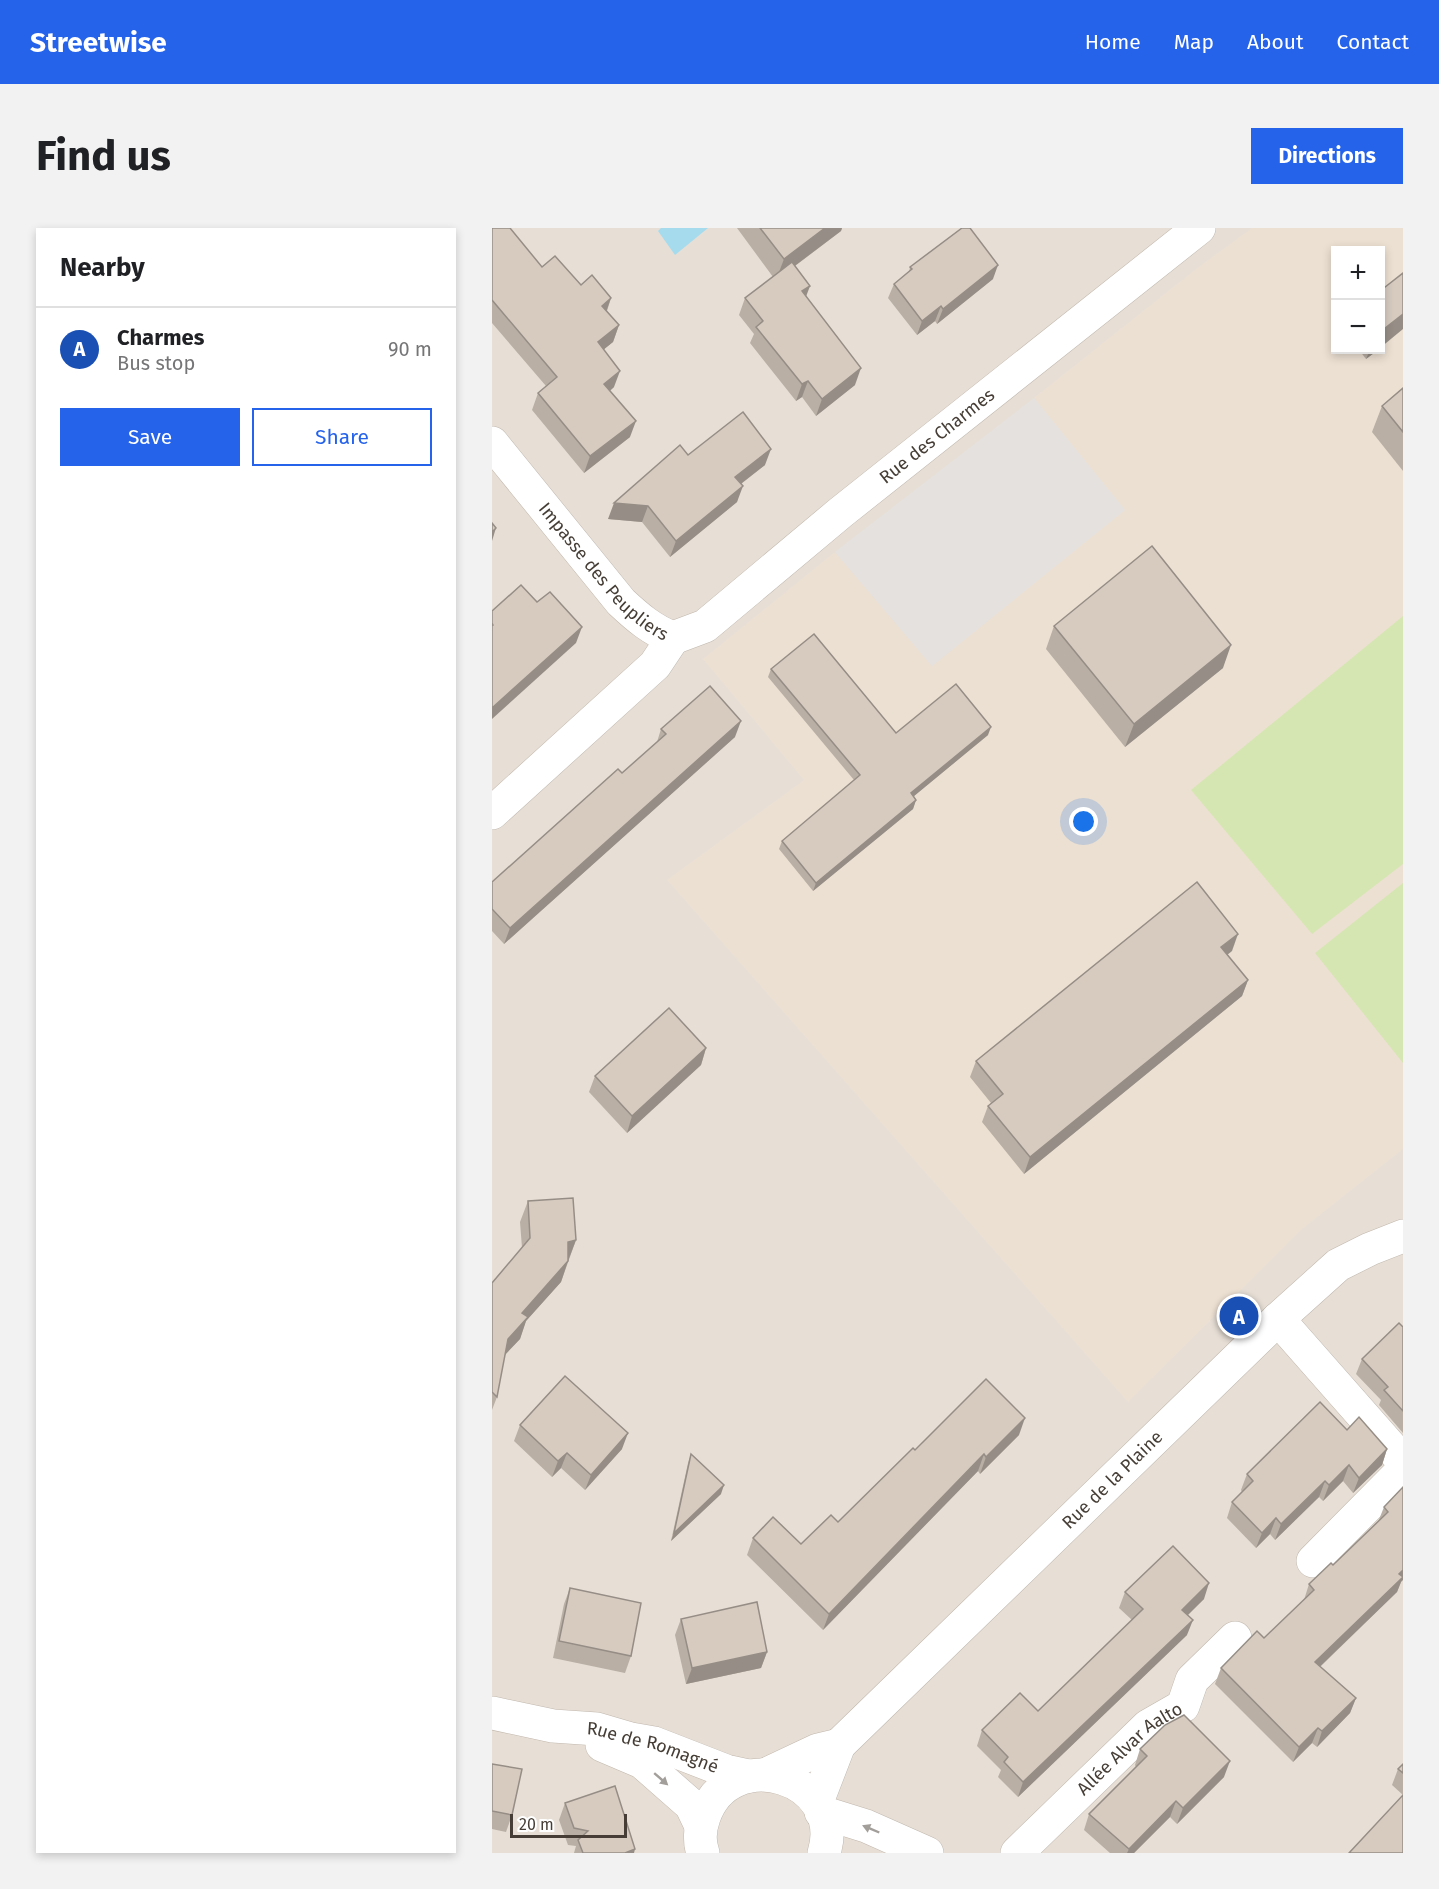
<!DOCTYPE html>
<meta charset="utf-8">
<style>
body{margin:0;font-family:"Fira Sans",sans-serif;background:#f2f2f2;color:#202124}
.controls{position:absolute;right:18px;top:18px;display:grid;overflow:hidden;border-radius:0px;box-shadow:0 3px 9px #0003}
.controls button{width:54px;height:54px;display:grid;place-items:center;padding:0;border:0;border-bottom:2px solid #e0e0e0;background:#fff;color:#202124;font:30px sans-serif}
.scale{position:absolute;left:18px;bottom:15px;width:117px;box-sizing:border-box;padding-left:6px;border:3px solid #463e36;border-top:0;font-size:16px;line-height:21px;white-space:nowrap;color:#463e36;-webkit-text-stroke:4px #fff;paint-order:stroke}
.you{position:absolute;left:592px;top:594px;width:21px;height:21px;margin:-15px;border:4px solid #fff;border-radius:50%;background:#1a73e8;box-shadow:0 0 0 9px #1a73e833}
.badge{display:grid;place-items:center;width:39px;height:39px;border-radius:50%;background:#2563eb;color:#fff;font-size:20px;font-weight:700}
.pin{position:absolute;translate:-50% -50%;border:3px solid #fff;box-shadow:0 2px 6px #0006}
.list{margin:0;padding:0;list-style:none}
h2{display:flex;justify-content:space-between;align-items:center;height:78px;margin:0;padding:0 24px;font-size:26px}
h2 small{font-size:20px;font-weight:400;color:#757577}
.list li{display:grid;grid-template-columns:39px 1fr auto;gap:18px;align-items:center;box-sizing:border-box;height:84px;padding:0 24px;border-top:2px solid #e0e0e0}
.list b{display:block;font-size:22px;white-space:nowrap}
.list p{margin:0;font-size:20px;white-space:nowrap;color:#757577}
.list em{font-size:20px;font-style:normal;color:#757577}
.actions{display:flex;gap:12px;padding:18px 24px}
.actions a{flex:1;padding:14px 0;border:2px solid #2563eb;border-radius:0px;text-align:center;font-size:21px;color:#2563eb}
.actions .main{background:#2563eb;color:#fff}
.map{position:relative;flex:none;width:911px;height:1625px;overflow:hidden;border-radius:0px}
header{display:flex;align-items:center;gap:36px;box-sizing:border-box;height:84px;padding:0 30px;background:#2563eb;color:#fff}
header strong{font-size:28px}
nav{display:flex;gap:33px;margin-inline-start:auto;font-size:21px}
.intro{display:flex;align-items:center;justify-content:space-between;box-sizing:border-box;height:144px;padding:0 36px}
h1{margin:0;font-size:42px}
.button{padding:15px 27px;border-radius:0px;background:#2563eb;color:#fff;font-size:21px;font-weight:700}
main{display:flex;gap:36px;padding:0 36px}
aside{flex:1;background:#fff;border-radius:0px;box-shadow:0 3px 9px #0003}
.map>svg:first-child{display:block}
.residential{fill:#e7dfd6;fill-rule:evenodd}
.education{fill:#ece0d2;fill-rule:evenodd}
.green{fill:#d6e6b2}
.parking{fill:#e4e1df}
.water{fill:#a6dbee}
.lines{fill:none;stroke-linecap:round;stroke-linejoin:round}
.minor-casing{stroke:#c1b7ad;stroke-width:34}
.minor{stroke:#fff;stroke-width:33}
.wall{fill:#b9afa5}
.shaded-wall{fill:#968e86}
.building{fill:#d7cbc0;stroke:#968e86;stroke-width:1.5}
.oneway{fill:#a29e9a}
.labels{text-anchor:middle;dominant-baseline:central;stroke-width:4.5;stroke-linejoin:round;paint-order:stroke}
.street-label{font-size:18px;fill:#463e36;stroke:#fff}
</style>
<header>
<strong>Streetwise</strong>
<nav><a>Home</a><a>Map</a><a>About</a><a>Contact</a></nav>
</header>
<div class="intro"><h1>Find us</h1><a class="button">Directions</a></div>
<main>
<aside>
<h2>Nearby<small></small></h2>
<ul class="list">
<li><span class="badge" style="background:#1a4fb4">A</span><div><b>Charmes</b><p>Bus stop</p></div><em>90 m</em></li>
</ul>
<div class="actions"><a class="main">Save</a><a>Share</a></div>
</aside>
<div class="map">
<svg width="911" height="1625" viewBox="0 0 911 1625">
<rect width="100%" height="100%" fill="#f3eee7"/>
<!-- residential -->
<path class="residential" d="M0,0H911V1625H0ZM844,22H888V122H844Z"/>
<!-- education -->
<path class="education" d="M760,0H911V921L810,1001L636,1174L175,652L312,552L211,431L343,324L440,438L632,282L542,170L704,41ZM844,22H888V122H844Z"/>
<!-- green -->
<g class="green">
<path d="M911,388V636L820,706L699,562Z"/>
<path d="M911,655V835L823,725Z"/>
</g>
<!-- parking -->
<path class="parking" d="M542,170L633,282L440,438L343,324Z"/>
<!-- water -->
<path class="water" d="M169,0H216L183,27L166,3Z"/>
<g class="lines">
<!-- minor casing -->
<g class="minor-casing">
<g id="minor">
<path id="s1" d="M0,215L129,374C145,389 160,402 181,410L163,437L0,585"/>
<path id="s2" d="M181,410L213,398L348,285L707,0"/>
<path d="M786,1091L911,1233"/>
<path d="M821,1333L911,1242"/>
<path id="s3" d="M0,1485L61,1498L105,1501L139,1511L162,1515L234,1543L257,1548"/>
<path d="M110,1517L150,1534L199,1577L209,1598"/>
<path d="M275,1546L326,1522L347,1517"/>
<path id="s4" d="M325,1574L347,1517L786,1091L846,1037L878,1021L911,1008"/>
<path d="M329,1584L374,1598L435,1625"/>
<path d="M211,1625C207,1614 208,1600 212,1589C238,1513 355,1550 332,1625"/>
<path id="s5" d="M525,1625L656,1498L691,1478L700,1452L743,1410"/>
</g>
</g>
<!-- minor -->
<use href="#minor" class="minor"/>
</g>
<!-- wall -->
<g class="wall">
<path d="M0,0L50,39L119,70L115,83L127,97L121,114L112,121L122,159L118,163L138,209L92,245L40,182L46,165L54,158L0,95Z"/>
<path d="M245,0H350L349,3L303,38L314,68L363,157L324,188L310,169L304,173L258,115L262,106L247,87L253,70L281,49Z"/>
<path d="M418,39L501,51L445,96L443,93L425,107L396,70L402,56L417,44Z"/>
<path d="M867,122H886L874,131Z"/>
<path d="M911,160V243L880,204L890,178Z"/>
<path d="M196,227L273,237L249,256L245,274L178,329L150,294L116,291Z"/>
<path d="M562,398L731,440L633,519L554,421Z"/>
<path d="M279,441L404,505L496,507L422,568L424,572L421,581L321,663L287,621L290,613L362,552L276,449Z"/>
<path d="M169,501L243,509L12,716L0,703V654L130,545L165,514Z"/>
<path d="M740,723L735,727L756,752L750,768L532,946L490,894L496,878L499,875L478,849L484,833Z"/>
<path d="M214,820L209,837L135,905L97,864L103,848Z"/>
<path d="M36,973L84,1012L69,1054L34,1093L28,1111L13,1127L5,1169L0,1182V1055L30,1020L28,994Z"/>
<path d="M911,1099V1205L887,1177L889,1172L864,1146L870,1131Z"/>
<path d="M28,1197L130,1221L93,1262L69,1240L60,1249L22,1213Z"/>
<path d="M855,1202L895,1221L890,1237L861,1265L851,1253L831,1273L827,1269L783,1312L778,1306L764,1320L735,1290L740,1274L750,1264L749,1262L755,1246Z"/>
<path d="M527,1207L488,1246L486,1243L331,1402L255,1327L261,1310L309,1316L346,1294L423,1222Z"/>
<path d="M199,1226L229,1266L179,1313L196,1235Z"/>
<path d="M911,1259L909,1354L905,1364L828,1439L864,1470L858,1485L825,1519L820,1515L801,1534L723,1456L729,1440L772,1410L812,1372L817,1356L841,1337L886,1294L892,1279Z"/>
<path d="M78,1360L139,1428L133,1445L61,1430L72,1376Z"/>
<path d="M633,1364L712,1371L695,1387V1407L526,1569L506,1549L509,1542L485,1518L490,1502L546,1483L640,1392L627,1380Z"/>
<path d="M189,1391L275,1424L269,1440L194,1456L183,1407Z"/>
<path d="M648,1521L732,1549L685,1596L678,1589L642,1625H618L592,1602L597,1586L644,1539L643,1537Z"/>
<path d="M0,1536L20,1587L14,1604L0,1601Z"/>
<path d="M911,1536V1625V1567L900,1557L906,1541Z"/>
<path d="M73,1575L142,1625H82L84,1618L76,1617L67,1592Z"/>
</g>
<!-- shaded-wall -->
<g class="shaded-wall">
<path d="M333,0H350L349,3L284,52L292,31Z"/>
<path d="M506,37L501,51L445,96L451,81Z"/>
<path d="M318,58L312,74L310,63Z"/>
<path d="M119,70L113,87L110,78Z"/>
<path d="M449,78L443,93L425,107L430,93Z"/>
<path d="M911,86V101L888,120V104Z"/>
<path d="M127,97L121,114L100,131L106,114Z"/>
<path d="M878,122H886L874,131Z"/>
<path d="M369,140L363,157L324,188L330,171Z"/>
<path d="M128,143L122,159L106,173L112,156Z"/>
<path d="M316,153L310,169L304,173L310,156Z"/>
<path d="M144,193L138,209L92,245L98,228Z"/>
<path d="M279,221L273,237L237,265L243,249Z"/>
<path d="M251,258L245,274L178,329L184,313Z"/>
<path d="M122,275L156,278L150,294L116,291Z"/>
<path d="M4,300L0,313V304Z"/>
<path d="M90,399L84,415L0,491V480Z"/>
<path d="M739,417L731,440L633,519L642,496Z"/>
<path d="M249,493L243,509L12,716L18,700Z"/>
<path d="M499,499L496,507L416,573L419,565Z"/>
<path d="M424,572L421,581L321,663L324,655Z"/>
<path d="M746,706L740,723L723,736L729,719Z"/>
<path d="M756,752L750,768L532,946L538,929Z"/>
<path d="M214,820L209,837L135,905L140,888Z"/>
<path d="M84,1012L76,1033V1014Z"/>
<path d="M76,1033L69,1054L34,1093L28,1111L8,1132L16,1111L30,1085Z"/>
<path d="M533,1190L527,1207L488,1246L494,1229Z"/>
<path d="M136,1205L130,1221L93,1262L99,1247Z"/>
<path d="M895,1221L890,1237L861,1265L867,1250Z"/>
<path d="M75,1225L69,1240L60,1249L66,1233Z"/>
<path d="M492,1226L486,1243L331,1402L337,1386Z"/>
<path d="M857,1237L851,1253L831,1273L837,1257Z"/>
<path d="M833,1253L827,1269L783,1312L789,1296Z"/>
<path d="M232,1257L229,1266L179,1313L182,1305Z"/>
<path d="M784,1290L778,1306L764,1320L770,1305Z"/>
<path d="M911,1342V1352L909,1354L905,1364L817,1449L823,1434Z"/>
<path d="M717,1355L712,1371L685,1398L690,1382Z"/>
<path d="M701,1392L695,1407L526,1569L531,1554Z"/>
<path d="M275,1424L269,1440L194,1456L200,1440Z"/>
<path d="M864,1470L858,1485L825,1519L830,1503Z"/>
<path d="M826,1500L820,1515L801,1534L807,1519Z"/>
<path d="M738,1533L732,1549L685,1596L691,1580Z"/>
<path d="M684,1573L678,1589L642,1625H635L637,1621Z"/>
<path d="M143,1621L142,1625H133Z"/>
</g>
<!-- building -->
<g class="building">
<path d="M0,0H18L50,39L63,28L89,57L100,47L119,70L110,78L127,97L106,114L128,143L112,156L144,193L98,228L46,165L65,149L0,72Z"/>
<path d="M268,0H333L292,31Z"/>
<path d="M470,0H478L506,37L451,81L449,78L430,93L402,56L420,41L418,39Z"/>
<path d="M300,34L318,58L310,63L369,140L330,171L316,153L310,156L264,99L271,93L253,70Z"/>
<path d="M911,45V86L888,104V63Z"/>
<path d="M911,160V204L890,178Z"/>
<path d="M251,184L279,221L243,249L251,258L184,313L156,278L122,275L188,217L196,227Z"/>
<path d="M0,295L4,300L0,304Z"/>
<path d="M660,318L739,417L642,496L562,398Z"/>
<path d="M29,357L45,374L58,364L90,399L0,480V398L1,397L0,395V383Z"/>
<path d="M322,406L404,505L464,456L499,499L419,565L424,572L324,655L290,613L368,547L279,441Z"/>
<path d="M218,458L249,493L18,700L0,681V654L126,541L130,545L174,506L169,501Z"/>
<path d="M705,654L746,706L729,719L756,752L538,929L496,878L511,866L484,833Z"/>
<path d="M177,780L214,820L140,888L103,848Z"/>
<path d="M81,970L84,1012L76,1014V1033L30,1085L36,1089L16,1111L5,1169L0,1164V1055L38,1010L36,973Z"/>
<path d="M907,1095L911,1099V1183L892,1162L896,1159L870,1131Z"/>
<path d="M73,1148L136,1205L99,1247L75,1225L66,1233L28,1197Z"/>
<path d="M494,1151L533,1190L494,1229L492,1226L337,1386L261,1310L281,1289L309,1316L339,1287L346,1294L421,1220L423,1222Z"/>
<path d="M828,1174L855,1202L867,1189L895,1221L867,1250L857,1237L837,1257L833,1253L789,1296L784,1290L770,1305L740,1274L761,1253L755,1246Z"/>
<path d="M199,1226L232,1257L182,1305Z"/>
<path d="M911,1259V1342L907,1346L911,1349L823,1434L864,1470L830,1503L826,1500L807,1519L729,1440L765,1403L772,1410L822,1362L817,1356L839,1335L841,1337L896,1284L892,1279Z"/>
<path d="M681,1318L717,1355L690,1382L701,1392L531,1554L512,1534L516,1529L490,1502L528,1465L546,1483L651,1381L633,1364Z"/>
<path d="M78,1360L149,1375L139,1428L67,1413Z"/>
<path d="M265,1374L275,1424L200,1440L189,1391Z"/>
<path d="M692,1487L738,1533L691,1580L684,1573L637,1621L597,1586L655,1528L648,1521L673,1497Z"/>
<path d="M0,1536L30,1541L20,1587L0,1583Z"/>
<path d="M911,1536V1545L906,1541Z"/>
<path d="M123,1558L143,1621L133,1625H91L86,1612L96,1603L82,1600L73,1575Z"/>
<path d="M911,1567V1625H857Z"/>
</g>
<!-- one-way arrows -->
<defs><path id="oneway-solid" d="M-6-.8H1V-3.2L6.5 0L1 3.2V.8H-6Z" transform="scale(1.5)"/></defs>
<g class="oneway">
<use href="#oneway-solid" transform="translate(169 1551) rotate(41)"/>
<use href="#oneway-solid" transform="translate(379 1601) rotate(-157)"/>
</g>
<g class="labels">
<!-- street labels -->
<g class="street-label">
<text stroke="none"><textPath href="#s2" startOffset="334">Rue des Charmes</textPath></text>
<text stroke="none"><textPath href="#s1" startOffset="171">Impasse des Peupliers</textPath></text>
<text stroke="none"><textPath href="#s4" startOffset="442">Rue de la Plaine</textPath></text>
<text stroke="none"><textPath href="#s5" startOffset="154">Allée Alvar Aalto</textPath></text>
<text stroke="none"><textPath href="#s3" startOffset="165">Rue de Romagné</textPath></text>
</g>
</g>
</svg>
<div class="controls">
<button>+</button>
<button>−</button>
</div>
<div class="scale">20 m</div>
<div class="you"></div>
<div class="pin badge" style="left:747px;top:1088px;background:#1a4fb4">A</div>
</div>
</main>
